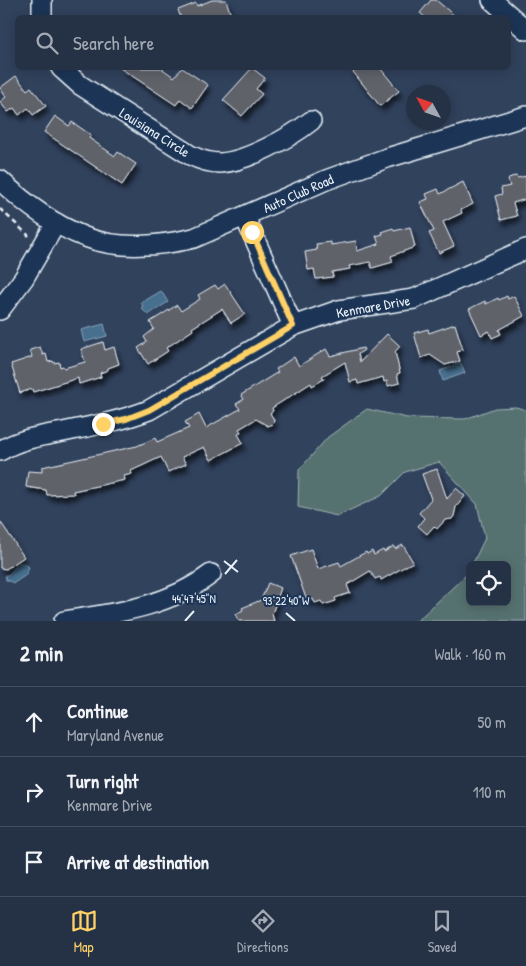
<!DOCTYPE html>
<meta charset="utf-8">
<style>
body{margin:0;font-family:"Patrick Hand",sans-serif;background:#313e51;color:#f1f3f6}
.controls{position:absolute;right:15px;bottom:15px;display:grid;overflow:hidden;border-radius:8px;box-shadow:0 2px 12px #0003}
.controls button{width:45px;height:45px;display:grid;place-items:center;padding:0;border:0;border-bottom:1px solid #424d5f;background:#253246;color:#f1f3f6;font:25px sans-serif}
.compass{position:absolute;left:406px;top:85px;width:45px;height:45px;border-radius:50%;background:#253246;box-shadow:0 2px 12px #0003;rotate:310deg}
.stop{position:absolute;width:15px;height:15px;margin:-11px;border:4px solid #ffd166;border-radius:50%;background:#fff}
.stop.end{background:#ffd166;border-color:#fff;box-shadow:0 1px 5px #0008}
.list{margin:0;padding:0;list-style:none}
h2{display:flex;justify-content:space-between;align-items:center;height:65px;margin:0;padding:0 20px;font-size:21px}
h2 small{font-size:16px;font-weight:400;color:#a3aab3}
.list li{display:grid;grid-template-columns:32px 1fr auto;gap:15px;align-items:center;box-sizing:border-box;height:70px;padding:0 20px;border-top:1px solid #424d5f}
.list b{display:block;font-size:19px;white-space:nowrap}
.list p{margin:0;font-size:16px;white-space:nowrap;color:#a3aab3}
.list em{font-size:16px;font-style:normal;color:#a3aab3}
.icon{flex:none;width:28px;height:28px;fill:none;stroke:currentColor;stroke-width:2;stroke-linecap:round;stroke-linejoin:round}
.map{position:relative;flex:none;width:526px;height:621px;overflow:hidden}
.search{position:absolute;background:#253246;box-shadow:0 2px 12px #0003;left:15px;right:15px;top:15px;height:55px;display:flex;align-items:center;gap:12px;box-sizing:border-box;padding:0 18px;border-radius:8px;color:#a3aab3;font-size:19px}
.sheet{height:275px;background:#253246}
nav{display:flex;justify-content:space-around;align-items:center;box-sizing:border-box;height:70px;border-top:1px solid #424d5f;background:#253246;font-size:14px;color:#a3aab3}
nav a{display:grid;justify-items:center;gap:2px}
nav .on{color:#ffd166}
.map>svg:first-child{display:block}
.green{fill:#57726f;stroke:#a0b2b4}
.water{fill:#466f8e;stroke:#87a3b8}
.building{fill:#61626b;stroke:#e8f1f8;filter:url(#shadow)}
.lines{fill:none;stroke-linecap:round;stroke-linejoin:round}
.minor-casing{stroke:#e8f1f8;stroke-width:22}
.path{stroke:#e8f1f8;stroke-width:2.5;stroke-dasharray:5 4;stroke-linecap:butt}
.minor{stroke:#1d3557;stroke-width:19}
.route{stroke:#ffd166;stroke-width:6}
.ticks{fill:none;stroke:#e8f1f8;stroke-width:2}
.labels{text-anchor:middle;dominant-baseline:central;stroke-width:4;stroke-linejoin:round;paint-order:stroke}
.street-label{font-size:14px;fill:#e8f1f8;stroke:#1d3557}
.ticks-label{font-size:12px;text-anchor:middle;fill:#e8f1f8;stroke:#1d3557;stroke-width:4;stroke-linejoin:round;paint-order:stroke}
</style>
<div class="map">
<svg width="526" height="621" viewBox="0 0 526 621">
<defs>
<filter id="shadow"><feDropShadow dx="3" dy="5.5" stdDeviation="2.5" flood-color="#0009"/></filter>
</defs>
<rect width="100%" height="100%" fill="#31425d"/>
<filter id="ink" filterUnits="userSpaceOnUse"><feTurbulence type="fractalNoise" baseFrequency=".02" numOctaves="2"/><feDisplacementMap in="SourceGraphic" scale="10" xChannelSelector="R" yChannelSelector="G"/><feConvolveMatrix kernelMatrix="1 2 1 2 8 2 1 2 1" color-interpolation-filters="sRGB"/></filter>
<g filter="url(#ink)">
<!-- green -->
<path class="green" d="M516,407L526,410V621H416L418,620L467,574L470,569V602H507V565H472L485,538L477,504L439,462L405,472L381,496L337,516L298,507L299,470L328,437L367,409L407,418L465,419L495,408Z"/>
<!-- water -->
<g class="water">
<path d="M161,291L168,302L148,315L141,308L143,306L141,303Z"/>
<path d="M104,324L107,336L84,342L81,330Z"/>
<path d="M461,363L465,373L443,381L440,371Z"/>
<path d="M19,563H25L29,567L26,575L14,583L6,580L5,575H8Z"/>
</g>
<!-- building -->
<g class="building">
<path d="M212,0H226L232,18H181L178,10L196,3L197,6Z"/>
<path d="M431,0H436L457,18H426L420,13Z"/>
<path d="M120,68H161L174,77L182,68L208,85L192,108L180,99L176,105Z"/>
<path d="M252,68L265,78L256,89L262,94L242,116L223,100Z"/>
<path d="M350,68H380L399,91L380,106Z"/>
<path d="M16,76L27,90L31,87L46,106L33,115L28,108L19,115L14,108L8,112L0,102L6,97L0,88Z"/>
<path d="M55,116L69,126L72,122L91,135L89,138L115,156L118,152L136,164L122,185L44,132Z"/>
<path d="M516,176L518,178L526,176V199L513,203L517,216L501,220L495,196L502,194L501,188L510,186L508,180L511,177Z"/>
<path d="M463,182L473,204L461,210L462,213L443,222L454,246L439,253L429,233L434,231L420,202L428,199L426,194L438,189L440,194Z"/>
<path d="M410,227L415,247L391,256L393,262L372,268L370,262L349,266L350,269L332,272L333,277L316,279L314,269L308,270L305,252L317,250L316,244L331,242V245L356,241L357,251L379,244L376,236L383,234L382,232L393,228L394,231Z"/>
<path d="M225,284L245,314L231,323L222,309L192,328L193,330L166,348L168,351L148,364L138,348L147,342L144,337L154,329L150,322L177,305L181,311L200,299L198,295L215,285L218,289Z"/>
<path d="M507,296L508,299L514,296L524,316L499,330L501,334L492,338L489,331L481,335L469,309L485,301L486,304L498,298L499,300Z"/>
<path d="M455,324L463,350L457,352L460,361L445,365L430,355L421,358L414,333L428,329L429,333Z"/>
<path d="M387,334L400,346L395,352L400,373L397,374L399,383L388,386L387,381L384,382L383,377L358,384L357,380L350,382L345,362L322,376L324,379L312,386L311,383L272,408L273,411L270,413L274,420L273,424L268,426L256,419L239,429L241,432L238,434L243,443L211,460L204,447L182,457L186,464L168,472L161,457L131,471L132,474L124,476L125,480L73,491L74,494L47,495L46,490L26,487L28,471L42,472V467L137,446L155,438L157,442L189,428L185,422L199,414L206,428L240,409L236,404L244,399L241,395L278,372L276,369L294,357L299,366L326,349L330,356L363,348L364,350L358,354L360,362Z"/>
<path d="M103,342L105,350L114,347L119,364L108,368V370L100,373L101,377L79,384L78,378L33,392L32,389L20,393L11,364L32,357L30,350L40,347L43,355L46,354L48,362L53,361L54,363L59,362L60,367L63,366L64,368L85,362L81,349Z"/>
<path d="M437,469L447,499L456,488L465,496L456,507L454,516L452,519L445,520L437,529L434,526L427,534L418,526L424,518L419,513L431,499L422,474Z"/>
<path d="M0,521L24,557L6,569L0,568Z"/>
<path d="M403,545L413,562L381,580L380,577L375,579L370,571L347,585L350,593L335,598L336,601L323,605L321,601L315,603L313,599L307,601L291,556L311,549L318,569L339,562L341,566L366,552L367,554L372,551L374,555L383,550L384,552L394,546L395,549Z"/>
<path d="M268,583L281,588L272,614L274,621H239L236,614L243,610L242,608L261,600Z"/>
</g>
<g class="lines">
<!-- minor casing -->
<g class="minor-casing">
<g id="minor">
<path d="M42,0V18"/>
<path d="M492,0L526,30"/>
<path d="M61,68L80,85L190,155C200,160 209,163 220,163C246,162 291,137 311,121"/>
<path d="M0,180C24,203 54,225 85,237C118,250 161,246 194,238L326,180L387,158L526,116"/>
<path d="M245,217L293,326"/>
<path d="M0,310L24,278L56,223"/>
<path d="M0,451C19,439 41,436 63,432C92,426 121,421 149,410L293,326L339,310L414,299L526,249"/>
<path d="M64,621C116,613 168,607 211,574"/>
</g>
</g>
<!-- path -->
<path class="path" d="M0,209L29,236"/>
<!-- minor -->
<use href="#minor" class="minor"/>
</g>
</g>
<g class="lines" filter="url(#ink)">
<!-- route -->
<path class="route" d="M103,424L126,419L149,410L293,326L252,232"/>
</g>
<!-- ticks -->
<path class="ticks" d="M224,561L238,572M225,574L237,560M286,613L295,621M185,621L194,611"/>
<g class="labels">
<!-- street labels -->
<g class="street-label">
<text transform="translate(155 132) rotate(32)">Louisiana Circle</text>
<text transform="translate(298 193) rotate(-24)">Auto Club Road</text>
<text transform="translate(373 306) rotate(-10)">Kenmare Drive</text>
</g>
</g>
<g class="ticks-label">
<text x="194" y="603">44°47'45"N</text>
<text x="286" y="605">93°22'40"W</text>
</g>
</svg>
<div class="controls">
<button><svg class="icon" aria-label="locate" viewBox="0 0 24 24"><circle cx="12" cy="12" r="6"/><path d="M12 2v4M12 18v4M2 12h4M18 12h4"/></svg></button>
</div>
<svg class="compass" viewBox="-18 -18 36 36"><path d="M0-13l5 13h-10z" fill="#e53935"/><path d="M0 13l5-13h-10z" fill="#a3aab3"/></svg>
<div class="stop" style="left:252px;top:232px"></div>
<div class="stop end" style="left:103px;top:424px"></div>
<div class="search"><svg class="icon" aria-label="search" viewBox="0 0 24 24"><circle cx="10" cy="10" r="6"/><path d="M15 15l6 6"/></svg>Search here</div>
</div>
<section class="sheet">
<h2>2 min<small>Walk · 160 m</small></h2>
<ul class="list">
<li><svg class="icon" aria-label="ahead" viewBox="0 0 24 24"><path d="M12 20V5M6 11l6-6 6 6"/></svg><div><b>Continue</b><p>Maryland Avenue</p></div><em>50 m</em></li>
<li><svg class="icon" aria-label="right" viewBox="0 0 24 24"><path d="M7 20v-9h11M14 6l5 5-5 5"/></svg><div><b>Turn right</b><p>Kenmare Drive</p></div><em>110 m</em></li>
<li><svg class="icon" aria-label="arrive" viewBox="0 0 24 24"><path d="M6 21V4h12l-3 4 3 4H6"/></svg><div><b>Arrive at destination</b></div></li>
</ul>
</section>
<nav>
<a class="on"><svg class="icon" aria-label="map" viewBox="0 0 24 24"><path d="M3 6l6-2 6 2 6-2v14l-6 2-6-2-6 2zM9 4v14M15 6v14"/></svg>Map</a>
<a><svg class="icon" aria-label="directions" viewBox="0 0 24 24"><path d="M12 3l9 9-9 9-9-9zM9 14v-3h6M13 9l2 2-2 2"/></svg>Directions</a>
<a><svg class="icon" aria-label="saved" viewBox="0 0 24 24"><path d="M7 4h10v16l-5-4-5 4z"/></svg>Saved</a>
</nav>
